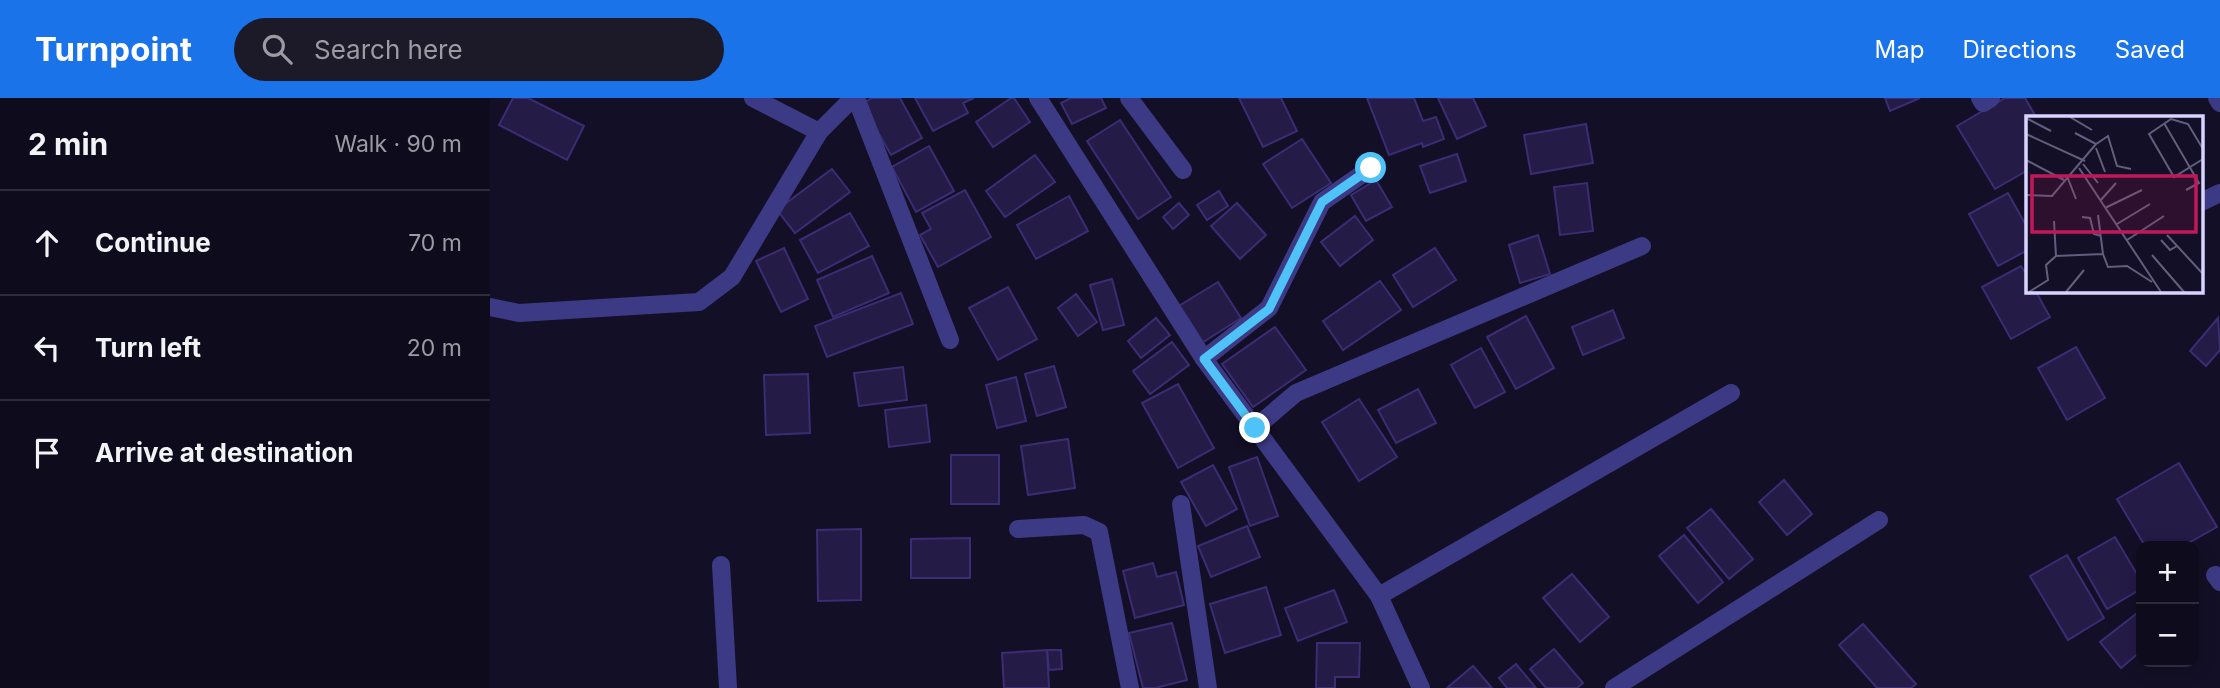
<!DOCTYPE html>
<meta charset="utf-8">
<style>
body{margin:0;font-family:Inter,sans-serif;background:#1c1929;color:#f1f3f6}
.controls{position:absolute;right:21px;bottom:21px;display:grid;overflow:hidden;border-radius:14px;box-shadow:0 4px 18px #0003}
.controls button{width:63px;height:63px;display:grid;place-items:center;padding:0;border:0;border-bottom:2px solid #2e2b3b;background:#0e0b1c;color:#f1f3f6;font:35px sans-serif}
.stop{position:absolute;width:21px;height:21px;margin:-16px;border:5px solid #4fc3f7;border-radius:50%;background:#fff}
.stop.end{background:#4fc3f7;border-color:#fff;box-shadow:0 2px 7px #0008}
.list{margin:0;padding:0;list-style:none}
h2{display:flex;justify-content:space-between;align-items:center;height:91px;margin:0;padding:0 28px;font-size:30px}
h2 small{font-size:23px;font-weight:400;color:#9b9ba3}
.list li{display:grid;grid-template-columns:46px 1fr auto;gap:21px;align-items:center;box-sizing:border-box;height:105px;padding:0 28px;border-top:2px solid #2e2b3b}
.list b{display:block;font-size:26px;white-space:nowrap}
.list em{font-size:23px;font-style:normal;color:#9b9ba3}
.icon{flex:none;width:38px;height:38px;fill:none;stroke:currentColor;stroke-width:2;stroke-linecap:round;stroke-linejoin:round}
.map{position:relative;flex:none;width:1730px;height:590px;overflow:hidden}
header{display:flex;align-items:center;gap:42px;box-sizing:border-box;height:98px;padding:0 35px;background:#1a73e8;color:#fff}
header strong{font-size:33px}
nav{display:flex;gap:38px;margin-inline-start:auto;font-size:24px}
.search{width:490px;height:63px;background:#1c1929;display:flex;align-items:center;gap:18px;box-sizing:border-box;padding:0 24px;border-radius:38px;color:#9b9ba3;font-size:26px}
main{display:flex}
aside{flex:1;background:#0e0b1c}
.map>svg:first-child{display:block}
.building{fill:#241b47;stroke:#3b2d73;stroke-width:2}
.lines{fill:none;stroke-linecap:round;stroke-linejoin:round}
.minor{stroke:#3d3a85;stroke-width:18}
.route{stroke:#4fc3f7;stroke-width:9}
.inset-road{fill:none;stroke:#625e7d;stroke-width:2}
.view{fill:#c2185b;fill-opacity:0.15;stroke:#c2185b;stroke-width:3.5}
.inset-edge{fill:none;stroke:#d9d4ff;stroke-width:3.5}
</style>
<header>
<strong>Turnpoint</strong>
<div class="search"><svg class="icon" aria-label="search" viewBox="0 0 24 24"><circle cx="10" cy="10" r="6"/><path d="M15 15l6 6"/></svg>Search here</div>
<nav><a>Map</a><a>Directions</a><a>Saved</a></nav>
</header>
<main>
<aside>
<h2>2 min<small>Walk · 90 m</small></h2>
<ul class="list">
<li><svg class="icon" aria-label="ahead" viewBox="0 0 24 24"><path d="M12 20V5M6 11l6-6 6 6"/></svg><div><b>Continue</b></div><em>70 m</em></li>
<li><svg class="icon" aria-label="left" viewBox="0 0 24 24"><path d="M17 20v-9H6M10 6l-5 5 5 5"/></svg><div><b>Turn left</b></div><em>20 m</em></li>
<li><svg class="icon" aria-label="arrive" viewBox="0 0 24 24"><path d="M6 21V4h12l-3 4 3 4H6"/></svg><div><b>Arrive at destination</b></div></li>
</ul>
</aside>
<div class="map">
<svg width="1730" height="590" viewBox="0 0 1730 590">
<rect width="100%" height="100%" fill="#130f26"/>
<!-- building -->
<g class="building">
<path d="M23,0H38L94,28L77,62L9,27Z"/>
<path d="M382,0H410L432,40L401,57L372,6Z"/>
<path d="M425,0H484L473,5L478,15L443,33Z"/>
<path d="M521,0H524L540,24L503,49L486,24Z"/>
<path d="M581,0H611L616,10L582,26L571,5Z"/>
<path d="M749,0H791L807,33L773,49Z"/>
<path d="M877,0H924L933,23L946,19L954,41L933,49L932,45L899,57Z"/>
<path d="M948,0H983L996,28L967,41Z"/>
<path d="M1395,0H1430L1400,13Z"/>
<path d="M1515,0H1535L1546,19H1538V72L1505,91L1467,28Z"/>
<path d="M630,22L681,99L648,121L597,43Z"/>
<path d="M1096,26L1103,65L1041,76L1034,37Z"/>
<path d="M812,41L841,85L802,110L773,66Z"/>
<path d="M439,48L464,93L426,114L402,69Z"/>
<path d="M967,56L976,83L940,95L930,68Z"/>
<path d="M545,57L565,84L515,119L496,93Z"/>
<path d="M342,71L360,94L305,135L287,112Z"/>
<path d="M886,82L902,109L876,123L861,97Z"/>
<path d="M1097,85L1103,133L1070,137L1064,89Z"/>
<path d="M475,92L501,139L448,169L430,137L441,131L432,115Z"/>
<path d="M729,93L738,108L717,122L707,107Z"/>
<path d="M1518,95L1538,131V152L1508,168L1479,116Z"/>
<path d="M579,98L598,133L546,161L527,127Z"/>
<path d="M689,105L699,117L683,131L673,119Z"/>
<path d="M747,105L776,137L750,161L721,128Z"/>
<path d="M360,115L379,148L328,175L310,142Z"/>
<path d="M865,118L883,142L850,168L831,144Z"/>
<path d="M1048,137L1060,176L1030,185L1019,147Z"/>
<path d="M294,150L318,201L291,214L266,163Z"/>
<path d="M945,150L966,182L923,209L903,177Z"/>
<path d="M382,158L399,195L343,219L327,182Z"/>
<path d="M1531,168L1538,179V192H1545L1560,219L1521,241L1492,189Z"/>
<path d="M622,181L634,227L613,232L600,187Z"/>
<path d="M890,183L911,212L853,252L833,223Z"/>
<path d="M728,184L751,220L710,246L687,209Z"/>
<path d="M518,189L547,241L508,262L479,210Z"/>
<path d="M411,195L423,226L337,259L325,228Z"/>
<path d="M586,196L607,224L588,238L568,210Z"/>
<path d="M1123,212L1134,240L1093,257L1082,229Z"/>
<path d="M1036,218L1064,270L1026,291L997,239Z"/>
<path d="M666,220L680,237L651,260L638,243Z"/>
<path d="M1728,220L1730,252L1716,268L1700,253Z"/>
<path d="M785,229L816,272L763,309L732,266Z"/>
<path d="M682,244L699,267L660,296L643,273Z"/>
<path d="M1586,249L1615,300L1577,322L1548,270Z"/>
<path d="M991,250L1015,294L985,310L961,267Z"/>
<path d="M564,268L576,309L547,318L535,276Z"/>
<path d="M413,269L417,302L369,308L364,275Z"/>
<path d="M318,276L320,335L276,337L274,277Z"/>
<path d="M526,279L536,323L507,330L496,287Z"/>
<path d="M688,286L724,350L688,370L652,305Z"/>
<path d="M928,291L946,325L906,345L888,312Z"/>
<path d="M869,301L907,359L869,383L832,324Z"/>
<path d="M436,307L440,344L399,349L395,312Z"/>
<path d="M578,341L585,390L538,397L531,348Z"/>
<rect x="461" y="357" width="48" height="49"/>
<path d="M767,359L788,418L760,428L739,369Z"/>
<path d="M1689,365L1727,429L1693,448H1655L1627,401Z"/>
<path d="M723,367L747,411L716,428L691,384Z"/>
<path d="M1294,382L1322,416L1297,437L1269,404Z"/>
<path d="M1221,411L1263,461L1239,481L1197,430Z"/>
<path d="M757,428L770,459L721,479L708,448Z"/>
<path d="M371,431V502L328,503L327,432Z"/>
<path d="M1194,437L1233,484L1208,505L1169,458Z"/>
<path d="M1625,439L1651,483V491L1617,511L1588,460Z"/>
<path d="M480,440V480H421V441Z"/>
<path d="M1577,457L1614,520L1578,542L1540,478Z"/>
<path d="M663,465L667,479L686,474L694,507L645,520L633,473Z"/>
<path d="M1082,476L1119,519L1090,544L1053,500Z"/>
<path d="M776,489L791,537L735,555L720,506Z"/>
<path d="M844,492L857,524L808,543L795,510Z"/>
<path d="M1651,512V553L1631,570L1610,544Z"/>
<path d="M682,525L697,582L665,590H653L639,535Z"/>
<path d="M1373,526L1426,586L1421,590H1387L1349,547Z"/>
<path d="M827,545H870L869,579H845V590H826Z"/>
<path d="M1064,551L1093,585L1087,590H1056L1040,571Z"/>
<path d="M557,552H571L572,571L559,572Z"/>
<path d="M557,552L559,590H514L512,555Z"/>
<path d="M1026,566L1046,590H1017L1009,580Z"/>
<path d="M983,568L1002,590H957Z"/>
</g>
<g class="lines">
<!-- minor -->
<g class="minor">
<path d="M263,0L329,34"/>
<path d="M366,0L460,242"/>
<path d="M548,0L714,261L889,498L931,590"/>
<path d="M639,0L693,72"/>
<path d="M1490,0L1493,5L1501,0"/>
<path d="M1727,0L1730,5"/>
<path d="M1711,104L1730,95"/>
<path d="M0,209L29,215L209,204L242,179L329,34L363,0"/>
<path d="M714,261L779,210L832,104L881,70"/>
<path d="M765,330L806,295L1152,148"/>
<path d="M691,406L718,590"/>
<path d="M528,431L594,427L609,434L640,590"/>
<path d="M231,467L238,590"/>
<path d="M1725,477L1730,484"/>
<path d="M889,498L1241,295"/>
<path d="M1124,590L1389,422"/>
</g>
</g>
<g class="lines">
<!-- route -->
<path class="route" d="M765,330L714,261L779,211L832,104L881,70"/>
</g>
<!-- overview -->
<g transform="translate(1536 18)">
<rect width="177" height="177" fill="#130f26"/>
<path class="inset-road" d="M44,1L66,14M0,2L25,15M138,7L173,67L160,74M49,17L70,28L82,20L91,50L105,53M0,18L59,45M70,32L79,56M177,33L162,8L145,3L123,18L148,61L177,43M0,44L38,64M57,48L72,67M53,52L135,176M41,60L50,83M1,79L26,80L70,28M74,85L90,67M79,92L116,74M72,99L77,138M56,101L64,102L68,118L75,120M28,105L30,140L77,138L82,151L101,150L126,166M91,108L124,88M141,119L177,158M101,124L138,100M135,124L144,134L151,130M126,139L158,176M3,176L22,164L20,149L30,140M40,176L58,154"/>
<path class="view" d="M6,60H170V116H6Z"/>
<rect width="177" height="177" class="inset-edge"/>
</g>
</svg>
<div class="controls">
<button>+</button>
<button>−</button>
</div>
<div class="stop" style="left:881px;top:70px"></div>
<div class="stop end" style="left:765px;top:330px"></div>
</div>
</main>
